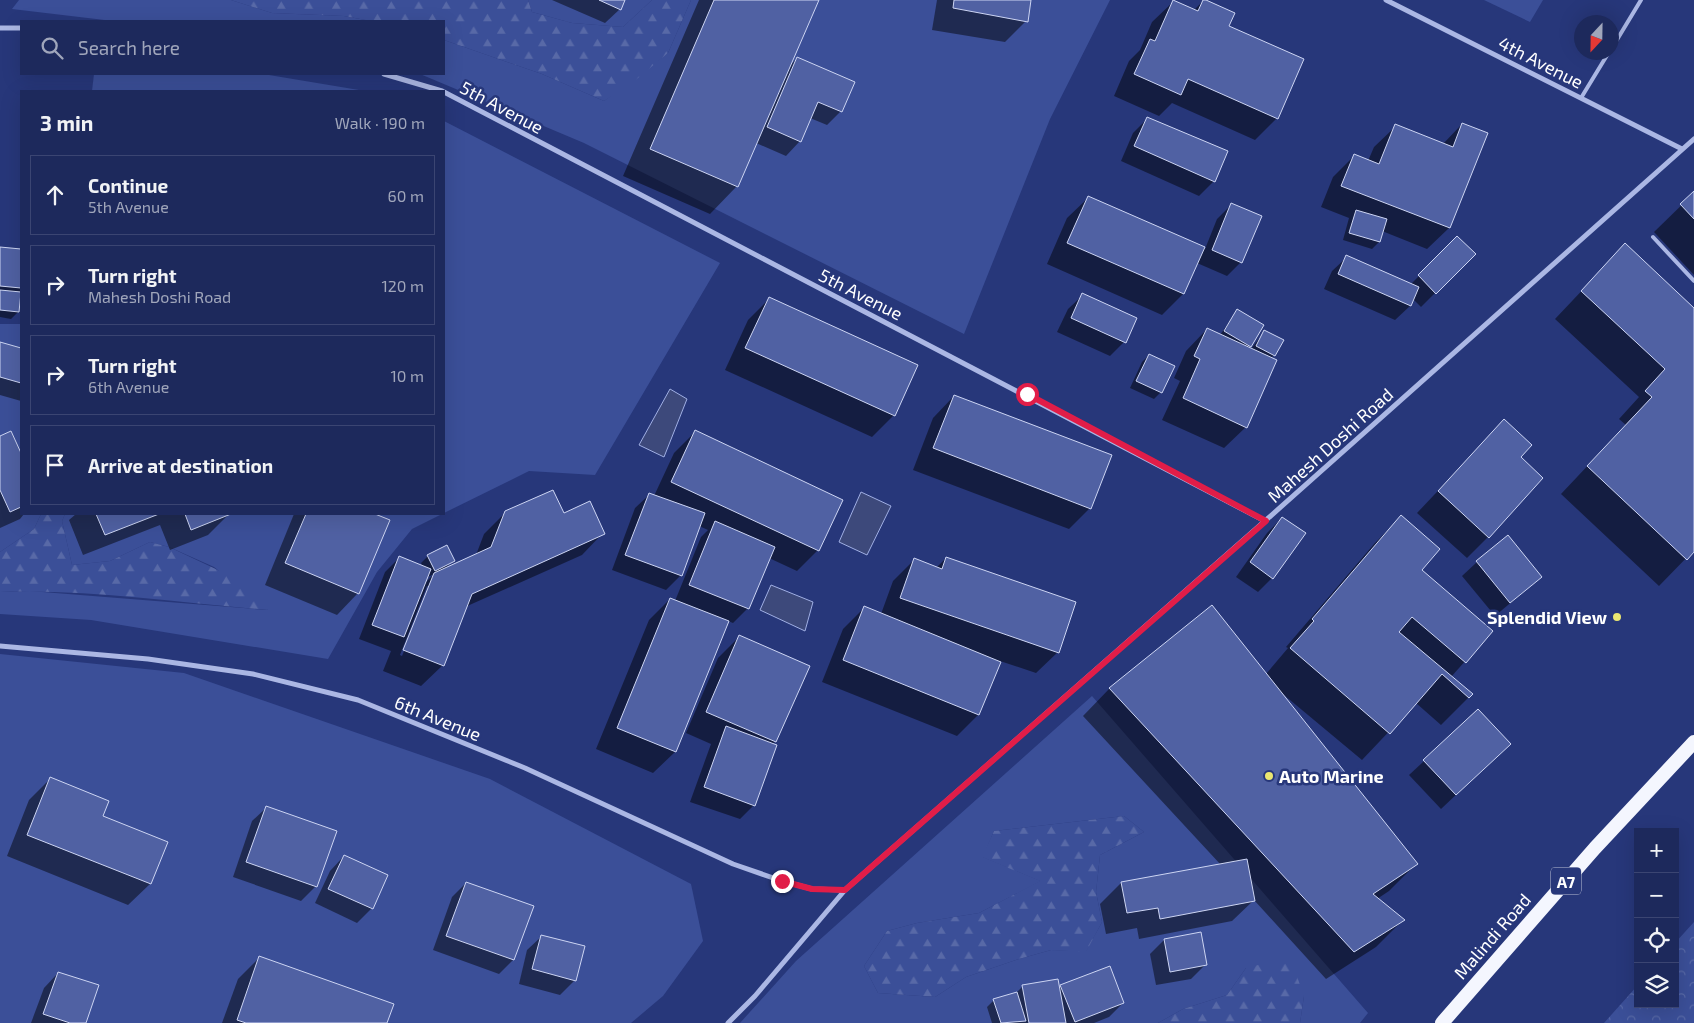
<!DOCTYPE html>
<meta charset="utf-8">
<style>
body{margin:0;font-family:"Exo 2",sans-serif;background:#253162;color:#f1f3f6}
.controls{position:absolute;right:15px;bottom:15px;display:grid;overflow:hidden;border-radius:0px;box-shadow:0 5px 20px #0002}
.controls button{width:45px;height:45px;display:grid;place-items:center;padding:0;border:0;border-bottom:1px solid #3b4572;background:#1d295c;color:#f1f3f6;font:25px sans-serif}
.compass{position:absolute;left:1574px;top:15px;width:45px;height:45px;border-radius:50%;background:#1d295c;box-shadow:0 5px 20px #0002;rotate:202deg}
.stop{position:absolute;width:15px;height:15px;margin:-11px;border:4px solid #e11d48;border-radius:50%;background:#fff}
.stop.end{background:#e11d48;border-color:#fff;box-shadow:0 1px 5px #0008}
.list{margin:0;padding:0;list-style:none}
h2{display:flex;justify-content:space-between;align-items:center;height:65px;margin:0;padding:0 20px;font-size:21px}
h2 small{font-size:16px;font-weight:400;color:#a0a6bb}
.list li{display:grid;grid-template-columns:32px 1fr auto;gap:15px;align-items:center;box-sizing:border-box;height:80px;margin:0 10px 10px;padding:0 10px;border:1px solid #3b4572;border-radius:0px}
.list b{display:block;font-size:19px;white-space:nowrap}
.list p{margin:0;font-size:16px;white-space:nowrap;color:#a0a6bb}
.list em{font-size:16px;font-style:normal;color:#a0a6bb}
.icon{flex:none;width:28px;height:28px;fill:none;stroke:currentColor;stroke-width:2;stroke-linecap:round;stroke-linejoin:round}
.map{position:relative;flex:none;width:1694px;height:1023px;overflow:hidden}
.search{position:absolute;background:#1d295c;box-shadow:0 5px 20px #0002;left:20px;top:20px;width:425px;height:55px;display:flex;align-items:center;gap:12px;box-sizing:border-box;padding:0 18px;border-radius:0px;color:#a0a6bb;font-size:19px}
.panel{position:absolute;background:#1d295c;box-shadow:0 5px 20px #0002;left:20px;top:90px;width:425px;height:425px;border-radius:0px}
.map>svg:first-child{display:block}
.green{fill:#3b4f98;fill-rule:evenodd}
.forest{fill:url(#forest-firs)}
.park{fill:url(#park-crowns)}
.water{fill:#3d497b;stroke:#a0afe4}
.shadow{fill:#0007;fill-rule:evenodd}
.building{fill:#5061a3;stroke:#cdd5f3}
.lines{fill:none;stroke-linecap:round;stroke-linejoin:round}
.service{stroke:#abb7e4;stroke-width:4}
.minor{stroke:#abb7e4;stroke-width:5}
.trunk{stroke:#f4f6fe;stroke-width:14}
.route{stroke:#e11d48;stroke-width:6}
.poi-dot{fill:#ebe671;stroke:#27377a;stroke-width:2}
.labels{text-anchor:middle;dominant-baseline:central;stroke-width:5;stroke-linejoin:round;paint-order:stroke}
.shield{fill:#27377a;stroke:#bec3d7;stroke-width:1}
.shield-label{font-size:16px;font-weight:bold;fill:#fff}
.street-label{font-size:18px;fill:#fff;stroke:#27377a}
.poi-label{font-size:18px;font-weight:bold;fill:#fff;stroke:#27377a;text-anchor:end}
</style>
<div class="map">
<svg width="1694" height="1023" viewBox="0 0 1694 1023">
<defs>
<pattern id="forest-firs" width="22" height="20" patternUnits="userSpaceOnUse" patternTransform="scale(1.25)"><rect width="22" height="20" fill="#3b4f98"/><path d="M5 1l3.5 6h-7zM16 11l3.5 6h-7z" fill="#5869a7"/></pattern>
<pattern id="park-crowns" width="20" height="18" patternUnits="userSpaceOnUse" patternTransform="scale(1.25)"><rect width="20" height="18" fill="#3b4f98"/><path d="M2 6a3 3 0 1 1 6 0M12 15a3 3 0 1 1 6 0" fill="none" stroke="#5869a7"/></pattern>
</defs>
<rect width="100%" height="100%" fill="#27377a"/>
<!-- green -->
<g class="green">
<path d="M19,0H231L272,13L344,16L371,21H113L12,9Z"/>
<path d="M528,0H652L623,27L572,23L532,12Z"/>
<path d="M691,0H1110L1050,119L964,334L584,143L420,74H444V40L542,74L604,101L668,53Z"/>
<path d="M1484,0H1543L1530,22Z"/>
<path d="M94,74H263L365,91H92Z"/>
<path d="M444,121L720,263L595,475L529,471L444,513Z"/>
<path d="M0,324H21V514H41L34,529L0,552Z"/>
<path d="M65,514H442L412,529L377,572L328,659L91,620L0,614V592L30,591L268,610L214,567L169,547L150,542L110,561L72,565L62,521Z"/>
<path d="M0,654L184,673L490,779L691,884L703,941L663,996L631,1023H0Z"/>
<path d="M1092,696L1368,1013L1360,1023H1300L1304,996L1246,968L1227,995L1183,1009L1158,1023H740L796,961ZM1124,816L1144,832L1100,855L1096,892L1102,922L1086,951L1051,950L1019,959L966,977L935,997L878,993L864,966L887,931L917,923L979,913L1041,881L983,857L994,831Z"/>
</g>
<!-- forest -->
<g class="forest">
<path d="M231,0H528L532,12L572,23L623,27L652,0H691L668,53L632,83L604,101L542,74L444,40V21H371L344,16L272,13Z"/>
<path d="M41,514H65L62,521L72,565L110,561L150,542L169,547L254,587L268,610C179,603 89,589 0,592V552L34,529Z"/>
<path d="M1124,816L1144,832L1100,855L1096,892L1102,922L1086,952L1051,950L1019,959L966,977L935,997L878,993L864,966L887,931L917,923L979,913L1040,881L982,857L994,831Z"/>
<path d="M1290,957L1304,996L1300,1023H1158L1183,1009L1227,995L1246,968Z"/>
</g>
<!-- park -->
<path class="park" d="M1694,922V1023H1604L1638,985V1004H1675V943Z"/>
<!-- water -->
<g class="water">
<path d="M670,389L687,399L664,457L639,445Z"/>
<path d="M861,492L891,506L867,555L839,542Z"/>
<path d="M771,585L813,602L805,631L760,610Z"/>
</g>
<!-- shadow -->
<g class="shadow">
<path d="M552,0H624L620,9L605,23Z"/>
<path d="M699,0H817L789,67L797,58L841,111L827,125L810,118L800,141L786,156L756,143L737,186L710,214L623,176Z"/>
<path d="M937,0H1030L1026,21L1005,42L932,30Z"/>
<path d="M1204,0L1228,27L1303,60L1277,118L1255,140L1172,103L1159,116L1114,96L1129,61L1140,50L1152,22L1174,1L1194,10Z"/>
<path d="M1148,118L1214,181L1199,196L1121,161L1133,133Z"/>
<path d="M1462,124L1486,133L1449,228L1427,249L1382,231L1379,242L1372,249L1343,240L1349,218L1321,207L1333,177L1354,156L1368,161L1374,147L1396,126L1443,144Z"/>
<path d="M1694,193V275L1654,232Z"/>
<path d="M1089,197L1205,249L1217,219L1231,205L1241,262L1227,276L1197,263L1183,294L1162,315L1047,264L1067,218Z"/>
<path d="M1457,238L1474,254L1421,307L1413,299L1410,306L1395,320L1324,289L1332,271L1347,257L1410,285Z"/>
<path d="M1625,245L1694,309V550L1659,586L1561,494L1626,425L1619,419L1639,397L1555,319Z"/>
<path d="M0,248L21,251V304L19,303L18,312L11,319L0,317Z"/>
<path d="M1083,295L1124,342L1110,356L1057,332L1068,309Z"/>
<path d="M769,299L917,366L894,415L872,437L725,370L748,320Z"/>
<path d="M1238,310L1250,346L1248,348L1251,349L1265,331L1282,341L1271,359L1246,427L1224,448L1162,420L1180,381L1174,378L1186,351L1207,329L1220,335Z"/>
<path d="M0,343L21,349V401L0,395Z"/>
<path d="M1149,355L1161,392L1154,399L1130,388L1142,362Z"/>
<path d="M954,396L1090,508L1069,529L913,470L933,418Z"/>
<path d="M1504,421L1519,458L1488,537L1467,558L1417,513Z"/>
<path d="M10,432L21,456V514H24L20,519L0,528V437Z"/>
<path d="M695,432L818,550L797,571L769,558L748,608L733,623L728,621L675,752L653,773L596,749L649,620L670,599L675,601L701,537L708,530L699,526L680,576L666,590L612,570L635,508L650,494L654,496L674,453Z"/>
<path d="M506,512L563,515L603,533L582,555L465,607L443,665L421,686L383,671L391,651L359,639L385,572L399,558L423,567L421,563L428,556L453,560L445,569L476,555L484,534ZM434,574L423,585L427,575L428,577ZM427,586H430L402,656L400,655Z"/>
<path d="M76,514H229L208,535L170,550L160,525L83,555L69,520Z"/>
<path d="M294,514H371L388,521L358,593L337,615L265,585Z"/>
<path d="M1401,517L1420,571L1492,631L1451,677L1472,694L1441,725L1416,703L1362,760L1278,690L1416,864L1389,891L1377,899L1403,920L1376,947L1326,979L1254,900L1232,921L1139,939L1137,928L1106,934L1100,904L1121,883L1221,865L1083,716L1110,688L1266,674L1288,648L1286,647L1374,544Z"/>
<path d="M1282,518L1272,578L1258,592L1236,577L1267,533Z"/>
<path d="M946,558L1058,652L1036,673L1000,661L978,715L957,736L822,682L843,629L864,608L881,614L893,581L914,560L936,568Z"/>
<path d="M1477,562L1541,577L1495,616L1462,576Z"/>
<path d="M739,637L775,742L772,744L754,805L740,819L690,802L711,744L686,733L718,658Z"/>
<path d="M1478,711L1495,758L1441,809L1409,775Z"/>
<path d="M50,779L102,817L166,842L150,884L128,905L7,856L29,800Z"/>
<path d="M267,807L335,832L315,887L301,901L233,877L252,821Z"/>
<path d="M344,856L372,908L357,923L315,903L330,871Z"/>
<path d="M466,883L532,907L513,960L499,974L433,950L452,897Z"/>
<path d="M542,936L575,980L560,995L519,984L527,950Z"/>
<path d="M1164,940L1206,964L1191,979L1156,985L1150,954Z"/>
<path d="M259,958L386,1023H222L238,979Z"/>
<path d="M58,973L85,1023H31L44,988Z"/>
<path d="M1023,986L1058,989L1061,986L1123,1003L1109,1017L1094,1023H992L987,1007L994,1000L1015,994Z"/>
</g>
<!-- building -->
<g class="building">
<path d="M599,0H625L621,10Z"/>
<path d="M714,0H819L738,187L650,149Z"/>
<path d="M954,0H1031L1028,22L953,8Z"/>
<path d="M1173,0L1198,11L1203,0H1206L1235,13L1229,26L1304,59L1278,119L1188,79L1181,95L1134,74L1150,39L1155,41Z"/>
<path d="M797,57L855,82L842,112L818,102L801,142L767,127Z"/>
<path d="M1147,117L1228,151L1215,182L1134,146Z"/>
<path d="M1462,123L1488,133L1450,228L1341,186L1354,154L1379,164L1395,124L1453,147Z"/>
<path d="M1694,191V219L1680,204Z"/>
<path d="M1088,196L1205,247L1184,294L1067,243Z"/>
<path d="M1231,203L1262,216L1242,263L1212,250Z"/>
<path d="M1356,210L1387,219L1380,242L1349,233Z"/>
<path d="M1457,236L1476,254L1436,294L1418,275Z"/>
<path d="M1625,243L1694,308V552L1687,560L1587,466L1652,397L1645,391L1665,369L1581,291Z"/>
<path d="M0,247L21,249V288L0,286Z"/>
<path d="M1346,255L1419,287L1411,306L1338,274Z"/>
<path d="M0,290L21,292L19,312L0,310Z"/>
<path d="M1082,293L1137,318L1126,343L1071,318Z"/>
<path d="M769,297L918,365L895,416L745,348Z"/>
<path d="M1237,309L1264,325L1251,347L1224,331Z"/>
<path d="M1207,328L1277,360L1247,428L1183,398L1200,359L1194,356Z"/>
<path d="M1264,330L1284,340L1275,356L1256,346Z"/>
<path d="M0,342L21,348V383L0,377Z"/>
<path d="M1149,354L1175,366L1162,393L1136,381Z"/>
<path d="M954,395L1112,455L1091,509L933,448Z"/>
<path d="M1504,419L1532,445L1521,457L1543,478L1489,538L1438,491Z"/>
<path d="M695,430L843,500L819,551L671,482Z"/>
<path d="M11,431L21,453V507L10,512L0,490V436Z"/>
<path d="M553,490L564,513L590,501L605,534L472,594L444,666L403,650L434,573L491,547L505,511Z"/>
<path d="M649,493L705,513L682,576L625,555Z"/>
<path d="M96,514H159L105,535Z"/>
<path d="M185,514H231L191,530Z"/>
<path d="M306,514H375L390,520L359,594L285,563Z"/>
<path d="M1401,515L1440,549L1422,570L1493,631L1466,663L1412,617L1399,632L1473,694L1469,698L1442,674L1390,734L1290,648L1314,621L1312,619Z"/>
<path d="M1282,517L1306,533L1273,579L1250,562Z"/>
<path d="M715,521L775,547L749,609L689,585Z"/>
<path d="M1508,535L1542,577L1510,603L1476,561Z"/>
<path d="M447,545L455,561L435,571L427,555Z"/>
<path d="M399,556L431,569L404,637L372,625Z"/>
<path d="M946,557L1076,602L1059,653L900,598L914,558L942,569Z"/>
<path d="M670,598L729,621L676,752L617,728Z"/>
<path d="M1212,605L1418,864L1373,894L1405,920L1354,952L1109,688Z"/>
<path d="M864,606L1001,662L979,715L843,660Z"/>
<path d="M739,635L810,666L776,742L706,712Z"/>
<path d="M1478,709L1511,744L1456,795L1423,760Z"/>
<path d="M726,726L777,745L755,806L704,787Z"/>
<path d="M50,777L109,801L103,816L168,842L151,884L27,835Z"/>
<path d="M266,806L337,831L317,887L246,862Z"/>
<path d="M344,855L388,875L373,909L328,889Z"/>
<path d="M1247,859L1255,901L1160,919L1158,908L1127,913L1121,882Z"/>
<path d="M466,882L534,906L514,960L446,936Z"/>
<path d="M1201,932L1207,965L1170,972L1164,939Z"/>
<path d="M541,935L585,946L576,981L532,969Z"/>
<path d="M259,956L394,1004L387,1023H246L237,1020Z"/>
<path d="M1110,966L1124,1003L1075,1022L1060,985Z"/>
<path d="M58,972L99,985L86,1023H70L43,1014Z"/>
<path d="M1058,979L1066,1023H1029L1022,985Z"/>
<path d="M1017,992L1026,1021L1001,1023L993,999Z"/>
</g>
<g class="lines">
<!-- service -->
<g class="service">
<path d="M1612,48L1641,0"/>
<path d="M1581,98L1609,52"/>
<path d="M1653,237L1694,281"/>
</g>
<!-- minor -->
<g class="minor">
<path d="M1386,0L1682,149"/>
<path d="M0,28H21"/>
<path d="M384,74L442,91"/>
<path d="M444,92C717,237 993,376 1265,521"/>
<path d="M0,646L148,659L253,674L358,700L525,768L733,864L782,881L812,889L845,890"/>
<path d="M728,1023L755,996L845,890L1265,521L1694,139"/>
</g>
<!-- trunk -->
<path class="trunk" d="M1442,1023L1595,848L1694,742"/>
</g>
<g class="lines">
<!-- route -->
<path class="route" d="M782,881L812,889L845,890L1266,521L1027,394"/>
</g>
<!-- markers -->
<g class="poi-dot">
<circle cx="1617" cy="617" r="5"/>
<circle cx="1269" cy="776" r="5"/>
</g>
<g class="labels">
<!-- shield labels -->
<rect class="shield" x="1551" y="867.5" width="30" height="27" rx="4"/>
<g class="shield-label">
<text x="1566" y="881">A7</text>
</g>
<!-- street labels -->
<g class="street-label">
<text transform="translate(1541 62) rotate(27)">4th Avenue</text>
<text transform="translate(502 107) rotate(28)">5th Avenue</text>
<text transform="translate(861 294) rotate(27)">5th Avenue</text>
<text transform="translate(1330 445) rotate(-42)">Mahesh Doshi Road</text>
<text transform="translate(438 718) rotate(22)">6th Avenue</text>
<text transform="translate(1492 936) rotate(-49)">Malindi Road</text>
</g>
<!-- poi labels -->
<g class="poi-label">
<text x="1607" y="617">Splendid View</text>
<text x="1279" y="776" text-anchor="start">Auto Marine</text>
</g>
</g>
</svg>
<div class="controls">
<button>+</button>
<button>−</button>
<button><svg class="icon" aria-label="locate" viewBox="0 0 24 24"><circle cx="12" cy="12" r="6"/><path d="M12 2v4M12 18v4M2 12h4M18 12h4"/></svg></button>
<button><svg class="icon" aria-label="layers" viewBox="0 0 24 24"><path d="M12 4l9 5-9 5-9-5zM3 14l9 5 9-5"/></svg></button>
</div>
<svg class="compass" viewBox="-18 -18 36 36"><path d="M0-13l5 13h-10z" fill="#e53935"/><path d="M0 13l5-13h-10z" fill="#a0a6bb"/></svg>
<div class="stop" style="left:1027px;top:394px"></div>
<div class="stop end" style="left:782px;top:881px"></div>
<div class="search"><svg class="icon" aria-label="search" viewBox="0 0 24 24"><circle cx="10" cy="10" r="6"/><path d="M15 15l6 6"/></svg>Search here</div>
<section class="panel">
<h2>3 min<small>Walk · 190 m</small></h2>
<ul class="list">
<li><svg class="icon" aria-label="ahead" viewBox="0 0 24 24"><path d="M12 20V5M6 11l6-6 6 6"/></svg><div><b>Continue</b><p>5th Avenue</p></div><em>60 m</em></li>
<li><svg class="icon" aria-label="right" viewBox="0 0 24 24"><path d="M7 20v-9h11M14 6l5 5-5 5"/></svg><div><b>Turn right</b><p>Mahesh Doshi Road</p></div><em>120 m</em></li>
<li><svg class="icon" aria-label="right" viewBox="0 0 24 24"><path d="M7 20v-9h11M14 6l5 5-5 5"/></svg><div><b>Turn right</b><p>6th Avenue</p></div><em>10 m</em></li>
<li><svg class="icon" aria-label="arrive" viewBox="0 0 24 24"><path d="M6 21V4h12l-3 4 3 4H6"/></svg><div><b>Arrive at destination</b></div></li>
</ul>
</section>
</div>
